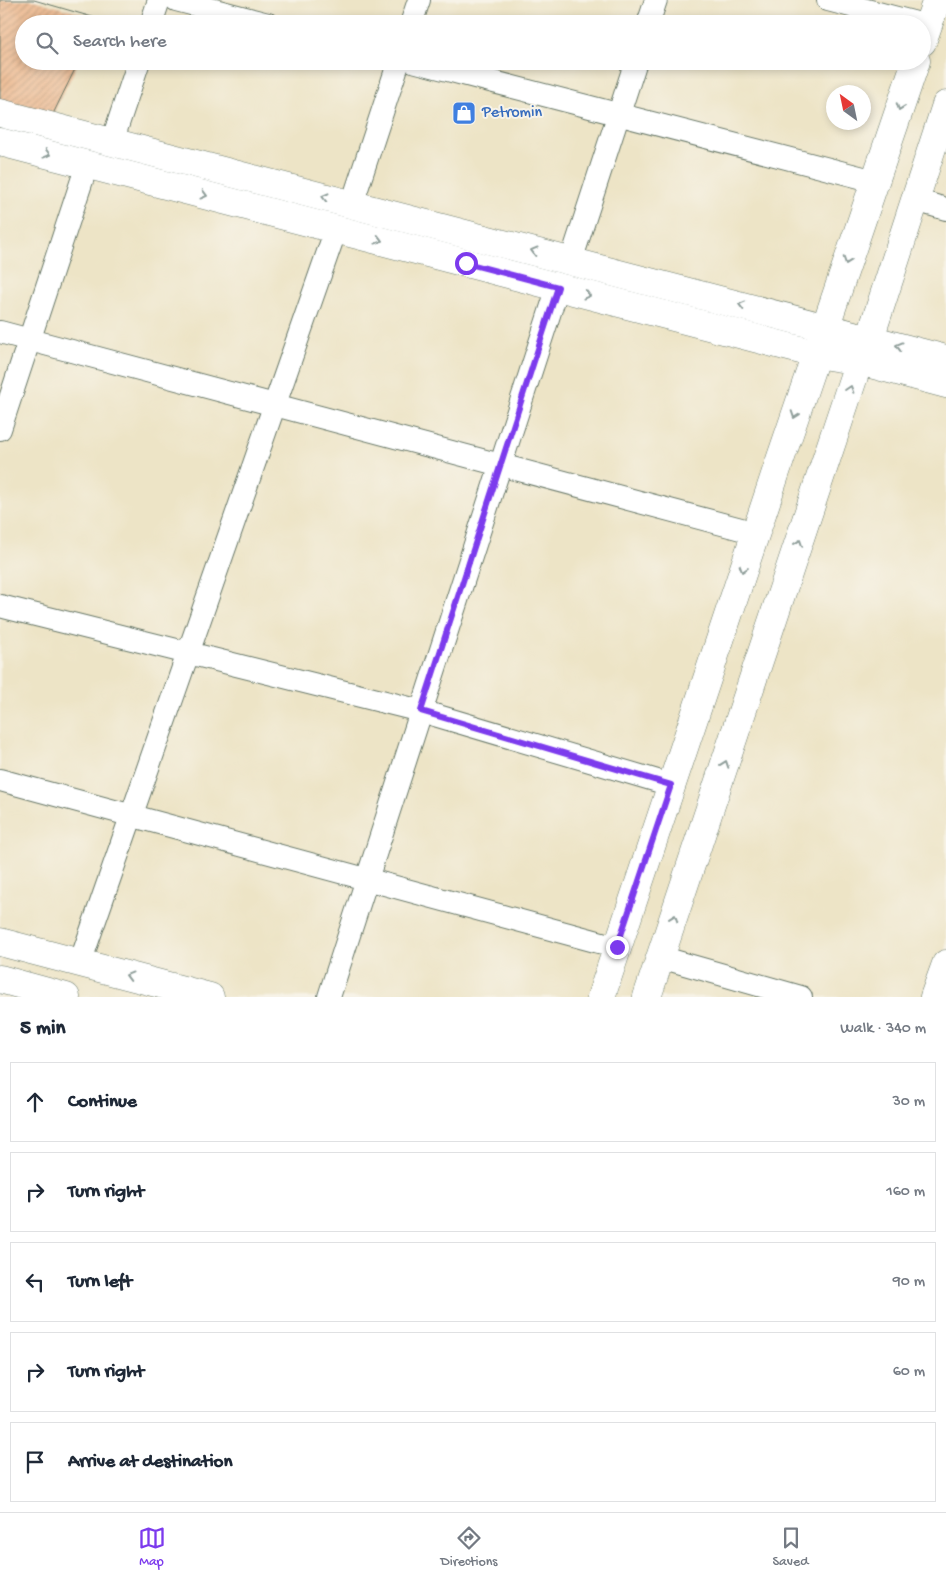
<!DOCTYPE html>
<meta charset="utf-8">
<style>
body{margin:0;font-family:"Gochi Hand",sans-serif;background:#f2f2f3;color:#1f2937}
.compass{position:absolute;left:826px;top:85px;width:45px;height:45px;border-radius:50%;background:#fff;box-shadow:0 2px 8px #0003;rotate:327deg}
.stop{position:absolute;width:15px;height:15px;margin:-11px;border:4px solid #7c3aed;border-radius:50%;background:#fff}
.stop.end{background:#7c3aed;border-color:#fff;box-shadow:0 1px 5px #0008}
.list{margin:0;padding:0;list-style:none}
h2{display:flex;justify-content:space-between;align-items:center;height:65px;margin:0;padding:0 20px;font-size:21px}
h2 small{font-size:16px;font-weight:400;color:#747a83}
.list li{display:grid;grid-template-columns:32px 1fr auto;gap:15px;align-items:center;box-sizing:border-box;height:80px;margin:0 10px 10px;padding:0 10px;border:1px solid #e0e1e3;border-radius:0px}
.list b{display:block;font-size:19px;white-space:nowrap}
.list em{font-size:16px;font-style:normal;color:#747a83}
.icon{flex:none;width:28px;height:28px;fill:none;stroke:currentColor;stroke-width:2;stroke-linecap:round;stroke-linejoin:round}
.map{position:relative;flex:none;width:946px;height:997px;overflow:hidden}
.search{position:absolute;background:#fff;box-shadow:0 2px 8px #0003;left:15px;right:15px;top:15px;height:55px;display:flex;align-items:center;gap:12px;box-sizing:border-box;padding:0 18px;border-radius:28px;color:#747a83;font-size:19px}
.sheet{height:515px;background:#fff}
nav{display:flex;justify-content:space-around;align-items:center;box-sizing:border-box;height:70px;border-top:1px solid #e0e1e3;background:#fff;font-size:14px;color:#747a83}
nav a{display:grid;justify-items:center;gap:2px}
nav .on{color:#7c3aed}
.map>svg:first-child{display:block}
.building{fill:url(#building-hatch)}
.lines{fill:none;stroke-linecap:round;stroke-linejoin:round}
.street-casing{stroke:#677767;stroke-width:24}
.secondary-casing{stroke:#677767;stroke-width:29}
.street{stroke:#fff;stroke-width:22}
.secondary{stroke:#fff;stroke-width:28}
.oneway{stroke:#8f9e9a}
.route{stroke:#7c3aed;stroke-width:6}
.labels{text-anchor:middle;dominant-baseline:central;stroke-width:4;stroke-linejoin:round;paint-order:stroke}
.shop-label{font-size:16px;fill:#366cbe;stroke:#f7f3e8;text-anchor:start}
</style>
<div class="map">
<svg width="946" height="997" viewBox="0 0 946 997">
<defs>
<pattern id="building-hatch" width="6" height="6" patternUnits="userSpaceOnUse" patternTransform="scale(1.25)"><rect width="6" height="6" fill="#ecb488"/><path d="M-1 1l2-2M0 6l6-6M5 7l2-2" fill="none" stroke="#bf9470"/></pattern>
</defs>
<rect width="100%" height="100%" fill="#f7f3e8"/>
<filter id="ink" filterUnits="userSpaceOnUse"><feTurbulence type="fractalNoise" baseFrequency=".02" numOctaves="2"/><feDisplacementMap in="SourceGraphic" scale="10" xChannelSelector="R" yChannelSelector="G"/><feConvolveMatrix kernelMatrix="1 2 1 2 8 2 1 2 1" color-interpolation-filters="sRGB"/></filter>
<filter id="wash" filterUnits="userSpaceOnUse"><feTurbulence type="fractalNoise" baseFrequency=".0096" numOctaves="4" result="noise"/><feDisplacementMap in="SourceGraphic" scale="20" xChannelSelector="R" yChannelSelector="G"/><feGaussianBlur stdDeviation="1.12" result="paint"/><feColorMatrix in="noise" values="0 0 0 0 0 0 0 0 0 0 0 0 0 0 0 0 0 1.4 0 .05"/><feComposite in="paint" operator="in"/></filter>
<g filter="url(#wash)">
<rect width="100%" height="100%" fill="#ede4c6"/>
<g id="blocks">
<!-- building -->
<path class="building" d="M0,0H34L99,19L96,24H24V61H79L51,118L0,106Z"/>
</g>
</g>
<g filter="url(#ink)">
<use href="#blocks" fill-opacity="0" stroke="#677767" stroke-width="1"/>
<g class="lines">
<!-- street casing -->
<g class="street-casing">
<g id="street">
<path d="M176,0L268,24"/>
<path d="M828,0L920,24"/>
<path d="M151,24L159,0"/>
<path d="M411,24L419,0"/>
<path d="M648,24L656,0"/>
<path d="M413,61L875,181"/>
<path d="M112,142L139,61"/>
<path d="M915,200L946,209"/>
<path d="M352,204L399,61"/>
<path d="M571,261L636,61"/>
<path d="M0,332L756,533"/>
<path d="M0,429L87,165"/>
<path d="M0,606L421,711L671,785"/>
<path d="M0,780L617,947"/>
<path d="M660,957L801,997"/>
<path d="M80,963L336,229"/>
<path d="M329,997L558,287"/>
</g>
</g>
<!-- secondary casing -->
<g class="secondary-casing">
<g id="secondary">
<path d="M922,42L937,0"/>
<path d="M0,113L946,359"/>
<path d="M0,142L816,354L859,361L946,384"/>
<path d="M0,942L210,997"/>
<path d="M0,979L66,997"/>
<path d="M601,997L776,472L916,61"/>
<path d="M647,997L859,361L870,338L946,105"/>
<path d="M934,997L946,964"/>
</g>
</g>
<!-- street -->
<use href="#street" class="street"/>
<!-- secondary -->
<use href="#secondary" class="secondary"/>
</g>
<!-- one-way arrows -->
<defs><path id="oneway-chevron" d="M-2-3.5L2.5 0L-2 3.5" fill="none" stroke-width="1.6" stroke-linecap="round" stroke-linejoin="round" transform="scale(1.25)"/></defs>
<g class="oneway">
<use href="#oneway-chevron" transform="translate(900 107) rotate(109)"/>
<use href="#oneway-chevron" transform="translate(47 154) rotate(15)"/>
<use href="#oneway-chevron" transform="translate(204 195) rotate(15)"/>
<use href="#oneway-chevron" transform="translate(325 197) rotate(-166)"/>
<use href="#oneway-chevron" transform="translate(379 240) rotate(15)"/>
<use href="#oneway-chevron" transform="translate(534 251) rotate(-165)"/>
<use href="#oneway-chevron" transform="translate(847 261) rotate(109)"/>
<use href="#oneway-chevron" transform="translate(587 295) rotate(15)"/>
<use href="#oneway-chevron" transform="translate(742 305) rotate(-165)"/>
<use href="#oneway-chevron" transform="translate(899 346) rotate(-165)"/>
<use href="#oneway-chevron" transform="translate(850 389) rotate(-72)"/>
<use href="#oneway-chevron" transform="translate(795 415) rotate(109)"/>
<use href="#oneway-chevron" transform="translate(799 543) rotate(-71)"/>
<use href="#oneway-chevron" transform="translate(743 569) rotate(108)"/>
<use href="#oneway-chevron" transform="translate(725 764) rotate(-71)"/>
<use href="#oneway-chevron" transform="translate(674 918) rotate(-71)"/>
<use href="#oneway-chevron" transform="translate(129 976) rotate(-165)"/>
</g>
</g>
<g class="lines" filter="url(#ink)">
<!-- route -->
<path class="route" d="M466,263L558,287L421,711L671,785L617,947"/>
</g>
<!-- icons -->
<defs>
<g id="shop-square" transform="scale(1.25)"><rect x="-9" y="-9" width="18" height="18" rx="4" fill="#3f7fe0" stroke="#f7f3e8"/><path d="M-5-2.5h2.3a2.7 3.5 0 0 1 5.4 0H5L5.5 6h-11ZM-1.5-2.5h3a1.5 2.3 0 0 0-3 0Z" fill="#fff"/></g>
</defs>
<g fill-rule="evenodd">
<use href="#shop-square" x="464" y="113"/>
</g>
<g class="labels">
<!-- shop labels -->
<g class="shop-label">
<text x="482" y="113">Petromin</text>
</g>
</g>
</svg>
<svg class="compass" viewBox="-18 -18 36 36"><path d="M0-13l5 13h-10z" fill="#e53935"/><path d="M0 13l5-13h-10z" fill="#747a83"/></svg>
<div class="stop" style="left:466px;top:263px"></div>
<div class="stop end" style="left:617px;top:947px"></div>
<div class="search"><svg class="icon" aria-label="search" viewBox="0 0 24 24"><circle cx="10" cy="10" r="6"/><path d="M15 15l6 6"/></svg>Search here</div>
</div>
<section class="sheet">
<h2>5 min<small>Walk · 340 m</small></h2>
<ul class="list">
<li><svg class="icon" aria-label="ahead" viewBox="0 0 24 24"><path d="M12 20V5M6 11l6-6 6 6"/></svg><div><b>Continue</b></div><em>30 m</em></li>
<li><svg class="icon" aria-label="right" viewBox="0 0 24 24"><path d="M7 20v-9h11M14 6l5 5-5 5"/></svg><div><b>Turn right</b></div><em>160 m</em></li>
<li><svg class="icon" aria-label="left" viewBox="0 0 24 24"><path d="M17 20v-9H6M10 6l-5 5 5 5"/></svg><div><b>Turn left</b></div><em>90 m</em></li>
<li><svg class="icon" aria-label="right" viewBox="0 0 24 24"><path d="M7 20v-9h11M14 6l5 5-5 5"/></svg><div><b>Turn right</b></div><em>60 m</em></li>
<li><svg class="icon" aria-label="arrive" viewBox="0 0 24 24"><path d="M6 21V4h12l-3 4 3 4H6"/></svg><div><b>Arrive at destination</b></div></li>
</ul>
</section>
<nav>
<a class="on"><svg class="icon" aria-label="map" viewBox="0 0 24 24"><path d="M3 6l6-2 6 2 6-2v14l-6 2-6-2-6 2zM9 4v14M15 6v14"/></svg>Map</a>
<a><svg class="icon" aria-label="directions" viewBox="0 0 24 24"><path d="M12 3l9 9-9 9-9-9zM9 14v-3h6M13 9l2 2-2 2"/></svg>Directions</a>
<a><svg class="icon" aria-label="saved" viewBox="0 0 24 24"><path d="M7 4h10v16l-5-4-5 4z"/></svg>Saved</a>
</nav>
